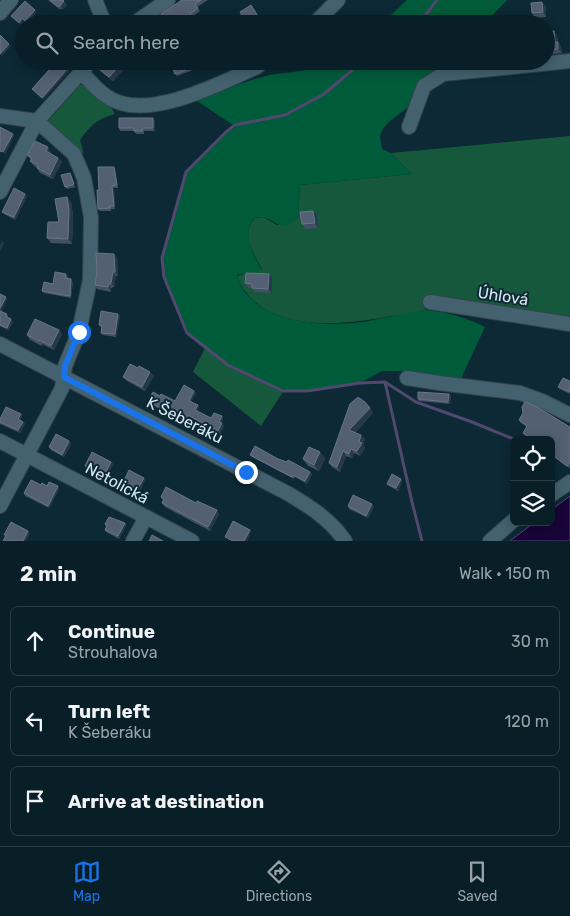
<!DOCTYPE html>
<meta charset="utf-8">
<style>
body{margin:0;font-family:Rubik,sans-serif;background:#172c34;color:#f1f3f6}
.controls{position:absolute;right:15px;bottom:15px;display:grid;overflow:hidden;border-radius:8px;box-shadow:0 2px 12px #0003}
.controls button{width:45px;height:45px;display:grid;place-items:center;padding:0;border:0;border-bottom:1px solid #293d45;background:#091f28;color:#f1f3f6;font:25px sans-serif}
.stop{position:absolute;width:15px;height:15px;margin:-11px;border:4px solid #1a73e8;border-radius:50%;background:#fff}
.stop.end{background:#1a73e8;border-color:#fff;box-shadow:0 1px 5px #0008}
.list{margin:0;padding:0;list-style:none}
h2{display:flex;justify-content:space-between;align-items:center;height:65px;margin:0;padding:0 20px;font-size:21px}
h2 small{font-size:16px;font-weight:400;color:#99a2a8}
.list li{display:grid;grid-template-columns:32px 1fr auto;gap:15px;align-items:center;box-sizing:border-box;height:70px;margin:0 10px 10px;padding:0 10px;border:1px solid #293d45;border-radius:8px}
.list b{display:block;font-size:19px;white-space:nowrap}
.list p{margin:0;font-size:16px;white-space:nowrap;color:#99a2a8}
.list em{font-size:16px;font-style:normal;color:#99a2a8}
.icon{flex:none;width:28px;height:28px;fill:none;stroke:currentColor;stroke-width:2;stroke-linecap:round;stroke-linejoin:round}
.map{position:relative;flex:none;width:570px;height:541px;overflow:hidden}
.search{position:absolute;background:#091f28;box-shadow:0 2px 12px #0003;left:15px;right:15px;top:15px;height:55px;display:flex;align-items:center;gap:12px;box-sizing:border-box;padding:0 18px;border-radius:28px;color:#99a2a8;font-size:19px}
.sheet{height:305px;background:#091f28}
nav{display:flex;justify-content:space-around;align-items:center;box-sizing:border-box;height:70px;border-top:1px solid #293d45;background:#091f28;font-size:14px;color:#99a2a8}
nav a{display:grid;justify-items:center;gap:2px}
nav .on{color:#1a73e8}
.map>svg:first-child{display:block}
.green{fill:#15583c}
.forest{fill:#005b3b}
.water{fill:#180438;stroke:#51486f}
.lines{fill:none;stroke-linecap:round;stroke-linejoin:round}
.stream{stroke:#51486f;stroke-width:3}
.minor-casing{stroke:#34444c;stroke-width:16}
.tertiary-casing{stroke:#34444c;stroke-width:16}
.minor{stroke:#43616e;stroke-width:14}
.tertiary{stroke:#43616e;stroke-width:14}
.wall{fill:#434f64}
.shaded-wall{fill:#26394b}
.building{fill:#536073;stroke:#687587}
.route{stroke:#1a73e8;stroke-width:6}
.labels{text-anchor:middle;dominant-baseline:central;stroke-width:4;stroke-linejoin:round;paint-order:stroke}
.street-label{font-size:16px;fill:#d7e7ef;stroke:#0c2935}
</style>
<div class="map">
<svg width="570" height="541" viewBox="0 0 570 541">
<rect width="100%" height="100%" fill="#0c2935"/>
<!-- green -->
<g class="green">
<path d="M80,85H89L108,102L115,114C97,119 91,125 80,140L84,154L47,122Z"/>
<path d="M570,136V321L435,300C432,303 428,308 424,310C413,315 398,315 386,317C337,326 259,333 237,276L262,269C253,254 240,233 255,218L263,217L277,225L298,218L300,185L412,174L391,153Z"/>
<path d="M206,346L228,365L284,390L261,426L193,372Z"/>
</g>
<!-- forest -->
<g class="forest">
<path d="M407,0H507L484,24H381Z"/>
<path d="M329,61H441C428,73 423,89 412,103C403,114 383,121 380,137C380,140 382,145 382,149L391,153L412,174L300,185L298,218C278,234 278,220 262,217C246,215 247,239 251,248C253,256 258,263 262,270L237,275C250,324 323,327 363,322C378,319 393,316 408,313C414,312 421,310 427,310C448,312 467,318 485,327L459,383L407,371H382L360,383L307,391H283L228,365L189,334L164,277L162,258L186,172L224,134L236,127L197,101C221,91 244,81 270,75C293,71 306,73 329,61Z"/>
</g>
<!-- water -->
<path class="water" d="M570,496V541H510L535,522H551V510Z"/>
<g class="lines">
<!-- stream -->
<g class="stream">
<path d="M414,24L424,17L437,0"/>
<path d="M363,61L324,94L285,115L235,125L226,132L186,172L162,258L164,277L187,333L228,365L283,391H307L360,383L385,382L416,402L472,422L516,440"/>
<path d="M385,382L412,502L422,541"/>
<path d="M551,481L554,484"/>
</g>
<!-- minor casing -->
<g class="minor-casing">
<g id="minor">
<path d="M95,0L105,24"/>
<path d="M0,13L11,0"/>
<path d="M133,24L168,0"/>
<path d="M314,24L338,0"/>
<path d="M81,72C89,80 97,90 106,96C145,124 220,83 257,67L264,61"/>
<path d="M0,116L37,121"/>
<path d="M409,127L424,86L443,74L570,61"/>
<path d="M0,192L37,121L91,61"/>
<path d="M430,302L570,324"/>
<path d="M407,378L439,383L520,393L542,401L570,415"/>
<path d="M0,441L192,541"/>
<path d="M551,495L570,482"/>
<path d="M0,506L62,388L65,366L79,332L90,280L91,217L84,178L74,154L37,121"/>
<path d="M133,541L146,517"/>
<path d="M490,541L514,520"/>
</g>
</g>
<!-- tertiary casing -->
<g class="tertiary-casing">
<path id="tertiary" d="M0,344L287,493C309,506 330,519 345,541"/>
</g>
<!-- minor -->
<use href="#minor" class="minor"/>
<!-- tertiary -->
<use href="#tertiary" class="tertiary"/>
</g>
<!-- wall -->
<g class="wall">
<path d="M48,0H63L67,5L63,9H59Z"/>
<path d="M182,0H208L197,7L200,11L192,17L193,18L185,24H167Z"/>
<path d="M546,6V17L535,18L532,13Z"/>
<path d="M554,31L557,36L558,42L561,46L562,53L546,55V32Z"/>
<path d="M189,61L193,70L177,76L175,74Z"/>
<path d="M97,67H126L113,81L100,71Z"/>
<path d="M155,120V131H144V134H136L134,131H120L119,128Z"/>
<path d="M51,152L50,154L58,158L62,162L53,179L40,173L37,168L34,166L30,161L31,160L27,155Z"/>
<path d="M115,169L118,188H114L115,209H111V211H100L98,209L99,190Z"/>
<path d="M70,173L71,175L75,187L67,189L65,187Z"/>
<path d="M27,196L15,220L4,214L2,212Z"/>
<path d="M67,197L71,202L73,216L72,244L51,243L47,238L59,222Z"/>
<path d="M317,215L318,228L305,229L302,224Z"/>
<path d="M117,258L118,276H116L114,287L111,288V292L97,289L95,285Z"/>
<path d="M66,274L68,277L67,279L73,282L71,298L44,293L42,291Z"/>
<path d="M269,274L272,278V293L255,292L252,288H249L245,283Z"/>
<path d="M0,294L7,299L1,311L7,314L8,316V318L11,319L13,322L8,330L0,326Z"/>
<path d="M120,316L116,337L103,335L101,333L102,328L99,325Z"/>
<path d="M59,330L62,334L54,350L42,344V346L30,340L27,335Z"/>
<path d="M154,376L145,391L127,381L123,377Z"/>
<path d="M570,381V394L560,389L558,387Z"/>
<path d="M194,391L196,393L191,402L199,407L197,411L211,418L222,416L223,419L221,423L224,426L217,439L203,432L202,429L204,425L190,417L187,423L150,404L148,401L160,396L175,401Z"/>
<path d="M449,394L451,396L450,404L419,401L418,399Z"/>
<path d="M365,402L373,413L355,433L365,439L363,445L365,448L360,456L354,453L352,458L346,456L340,472L332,467L329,463Z"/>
<path d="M525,402L537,407L570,427V467L569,468L551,455V440H531L525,435L523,433L527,427L521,423L519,420L523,413L522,407Z"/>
<path d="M21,414L22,416L20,420L23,422L25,424L20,433L0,424V419Z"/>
<path d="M69,441L71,444L64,457L51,450L49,447Z"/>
<path d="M320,452L325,459L319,471L308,466L303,459Z"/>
<path d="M250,455L278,459L310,472L312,474L307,484L295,477L294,479L252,457Z"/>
<path d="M111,462L113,464L106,478L86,468L85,466Z"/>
<path d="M401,479L402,481L398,491L389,486L387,484Z"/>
<path d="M145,480L138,495L123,487L122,485Z"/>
<path d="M41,485L58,486L59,489L49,508L25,496L24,493Z"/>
<path d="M161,497L217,510L219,514L210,531L165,507L162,503L163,501Z"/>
<path d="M348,506L374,507L368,518L349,509Z"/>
<path d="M125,523L126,525L119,539L106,532L105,530L106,527L105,524Z"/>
</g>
<!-- shaded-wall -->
<g class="shaded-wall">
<path d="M64,1L67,5L63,9L60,6Z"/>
<path d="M542,2L546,6V17L543,12Z"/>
<path d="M35,10L36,13L27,23L25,21Z"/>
<path d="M22,18L24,21L20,25L19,23Z"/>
<path d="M554,31L557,36L558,47L555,42Z"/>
<path d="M558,42L561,46L562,53L558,49Z"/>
<path d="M9,44L11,46L2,56L0,54Z"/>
<path d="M74,61H78L43,100L42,98Z"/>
<path d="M123,62L126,67L113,81L109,77Z"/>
<path d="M153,118L155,120V131L153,128Z"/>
<path d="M13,134L14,136L5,155L3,152Z"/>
<path d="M48,147L51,152L49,156L46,151Z"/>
<path d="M58,158L62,162L53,179L50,175Z"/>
<path d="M112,186L114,188L115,209L114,206Z"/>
<path d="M25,194L27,196L15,220L14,217Z"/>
<path d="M67,197L71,202L73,216L72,244L68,239Z"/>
<path d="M313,211L317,215L318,228L315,223Z"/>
<path d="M2,241L4,243L0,251V245Z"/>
<path d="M114,254L117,258L118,276L115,272Z"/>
<path d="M113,272L116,276L114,287L111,283Z"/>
<path d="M269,274L272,278V293L268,289Z"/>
<path d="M71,279L73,282L71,298L70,296Z"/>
<path d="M109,284L111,288V292L108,287Z"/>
<path d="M6,297L7,299L1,312L0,308Z"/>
<path d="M118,314L120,316L116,337L115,334Z"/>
<path d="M11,319L13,322L8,330L7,328Z"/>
<path d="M59,330L62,334L54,350L51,346Z"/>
<path d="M150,372L154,376L145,391L142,387Z"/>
<path d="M194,391L196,393L191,403L189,401Z"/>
<path d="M449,394L451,396L450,404L448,402Z"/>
<path d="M198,405L199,407L197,412L195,410Z"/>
<path d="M370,408L373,413L353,435L349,430Z"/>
<path d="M21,414L22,416L19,422L18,419Z"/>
<path d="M188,415L190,417L187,423L185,421Z"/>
<path d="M222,416L223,419L221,424L219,422Z"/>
<path d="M23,422L25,424L20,433L18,430Z"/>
<path d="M222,423L224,426L217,439L215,437Z"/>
<path d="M361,435L365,439L363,445L365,448L360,456L357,451Z"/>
<path d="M69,441L71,444L64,457L62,455Z"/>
<path d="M351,449L354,453L352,458L349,454Z"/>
<path d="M343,451L346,456L340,472L337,467Z"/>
<path d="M320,452L325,459L319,471L314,465Z"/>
<path d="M111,462L113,464L106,478L104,476Z"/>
<path d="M310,472L312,474L307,484L305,481Z"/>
<path d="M144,478L145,480L138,495L136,492Z"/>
<path d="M401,479L402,481L398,491L396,488Z"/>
<path d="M58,486L59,489L49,508L48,506Z"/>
<path d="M372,504L374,507L368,518L366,516Z"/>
<path d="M217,510L219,514L210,531L208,527Z"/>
<path d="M125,523L126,525L119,539L118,536Z"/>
<path d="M250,530L251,532L247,541H244Z"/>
<path d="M28,531L30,533L26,541H23Z"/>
</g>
<!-- building -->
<g class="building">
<path d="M50,0H63L64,1L60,6H57Z"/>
<path d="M182,0H201L195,4L198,8L190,14L191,15L178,24H167L161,14Z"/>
<path d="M25,1L35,10L25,21L22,18L19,23L11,16Z"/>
<path d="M542,2L543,12L532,13L531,3Z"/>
<path d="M251,5L263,24H237L244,19L240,12Z"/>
<path d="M554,31L555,42H558V49L546,50V32Z"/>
<path d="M0,35L9,44L0,54Z"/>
<path d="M57,61H74L42,98L32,89Z"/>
<path d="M102,61H122L123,62L109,77L97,67Z"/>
<path d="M170,61H189L191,68L175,74Z"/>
<path d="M119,118H153V128H143L142,131H134V128H119Z"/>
<path d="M0,127L13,134L3,152L0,151Z"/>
<path d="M35,141L48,147L46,151L58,158L50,175L37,168L38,165L30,161L32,158L27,155Z"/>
<path d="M98,167H114L117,185L112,186L114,206H110V208L98,209L97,190H99Z"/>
<path d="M70,173L74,184L65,187L61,175Z"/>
<path d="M14,188L25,194L14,217L2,212Z"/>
<path d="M67,197L69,210L68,239L47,238L48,222H59L55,199Z"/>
<path d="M313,211L315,223L302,224L300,212Z"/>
<path d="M96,253L114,254L115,272H113L111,283L109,284L108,287L95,285L97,272Z"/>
<path d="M55,272L66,274L65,278L71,279L70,296L42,291L44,282L53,284Z"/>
<path d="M246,273L269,274L268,289L252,288V284L245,283Z"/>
<path d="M0,294L6,297L0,308Z"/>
<path d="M0,311L7,314L5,316L11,319L7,328L0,325Z"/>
<path d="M101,311L118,314L115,334L101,333L102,326L99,325Z"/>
<path d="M35,319L59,330L51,346L39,340V341L27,335Z"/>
<path d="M130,364L138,368L139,366L150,372L142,387L123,377Z"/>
<path d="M563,378L570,381V392L558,387Z"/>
<path d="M184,385L194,391L189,401L198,405L195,410L211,418L214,413L222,416L219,422L222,423L215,437L202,429L204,424L188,415L185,421L148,401L153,392L160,396L161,394L175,401Z"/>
<path d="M418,392L449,394L448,402L418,399Z"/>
<path d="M358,397L365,402L370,408L349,430L361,435L359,442L362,443L357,451L351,449L349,454L343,451L337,467L329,463L350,404Z"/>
<path d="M525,402L537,407L570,427V462L567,466L551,454V440H533L523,433L527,426L519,420L523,413L522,407Z"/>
<path d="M6,407L21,414L18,419L23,422L18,430L0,422V419Z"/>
<path d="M56,434L69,441L62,455L49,447Z"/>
<path d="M255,446L278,459L287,462L288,460L310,472L305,481L293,475L292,477L250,455Z"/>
<path d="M309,447L320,452L314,465L303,459Z"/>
<path d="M92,452L111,462L104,476L85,466Z"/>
<path d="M129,470L144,478L136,492L122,485Z"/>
<path d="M392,474L401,479L396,488L387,484Z"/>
<path d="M31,480L41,485L42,483L47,486L49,482L58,486L48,506L24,493Z"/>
<path d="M166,487L196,503L197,501L217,510L208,527L162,503L164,499L161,497Z"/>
<path d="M353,495L372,504L366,516L348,506Z"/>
<path d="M109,517L125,523L118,536L105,530L107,526L105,524Z"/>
<path d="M233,521L250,530L244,541H233L225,537Z"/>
<path d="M11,522L28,531L23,541H3L6,535H4Z"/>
<path d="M152,535L163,541H149Z"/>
</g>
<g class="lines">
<!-- route -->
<path class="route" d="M79,332L65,366L64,377L246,472"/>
</g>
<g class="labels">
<!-- street labels -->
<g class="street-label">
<text transform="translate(503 296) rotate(9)">Úhlová</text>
<text transform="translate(185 420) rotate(27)">K Šeberáku</text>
<text transform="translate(117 483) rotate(28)">Netolická</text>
</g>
</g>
</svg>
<div class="controls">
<button><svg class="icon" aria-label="locate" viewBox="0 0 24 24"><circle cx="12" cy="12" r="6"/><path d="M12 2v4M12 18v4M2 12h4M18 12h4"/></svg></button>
<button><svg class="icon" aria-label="layers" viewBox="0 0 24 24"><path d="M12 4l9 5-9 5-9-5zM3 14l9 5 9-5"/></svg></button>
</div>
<div class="stop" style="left:79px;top:332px"></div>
<div class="stop end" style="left:246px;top:472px"></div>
<div class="search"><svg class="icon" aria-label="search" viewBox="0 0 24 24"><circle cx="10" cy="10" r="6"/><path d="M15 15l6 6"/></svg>Search here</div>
</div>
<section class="sheet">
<h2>2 min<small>Walk · 150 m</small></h2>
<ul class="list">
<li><svg class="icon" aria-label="ahead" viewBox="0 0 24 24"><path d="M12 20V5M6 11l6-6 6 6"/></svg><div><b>Continue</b><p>Strouhalova</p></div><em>30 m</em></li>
<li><svg class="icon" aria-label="left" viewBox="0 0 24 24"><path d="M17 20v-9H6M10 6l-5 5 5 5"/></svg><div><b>Turn left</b><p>K Šeberáku</p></div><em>120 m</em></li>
<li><svg class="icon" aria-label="arrive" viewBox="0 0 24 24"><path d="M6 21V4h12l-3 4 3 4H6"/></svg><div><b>Arrive at destination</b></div></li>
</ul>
</section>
<nav>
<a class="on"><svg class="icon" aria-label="map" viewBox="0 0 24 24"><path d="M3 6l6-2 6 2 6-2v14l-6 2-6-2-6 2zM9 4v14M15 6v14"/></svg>Map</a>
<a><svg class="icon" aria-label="directions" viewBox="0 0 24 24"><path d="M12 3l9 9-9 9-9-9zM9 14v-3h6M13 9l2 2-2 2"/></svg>Directions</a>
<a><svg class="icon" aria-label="saved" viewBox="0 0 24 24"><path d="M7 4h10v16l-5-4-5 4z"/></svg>Saved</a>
</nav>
